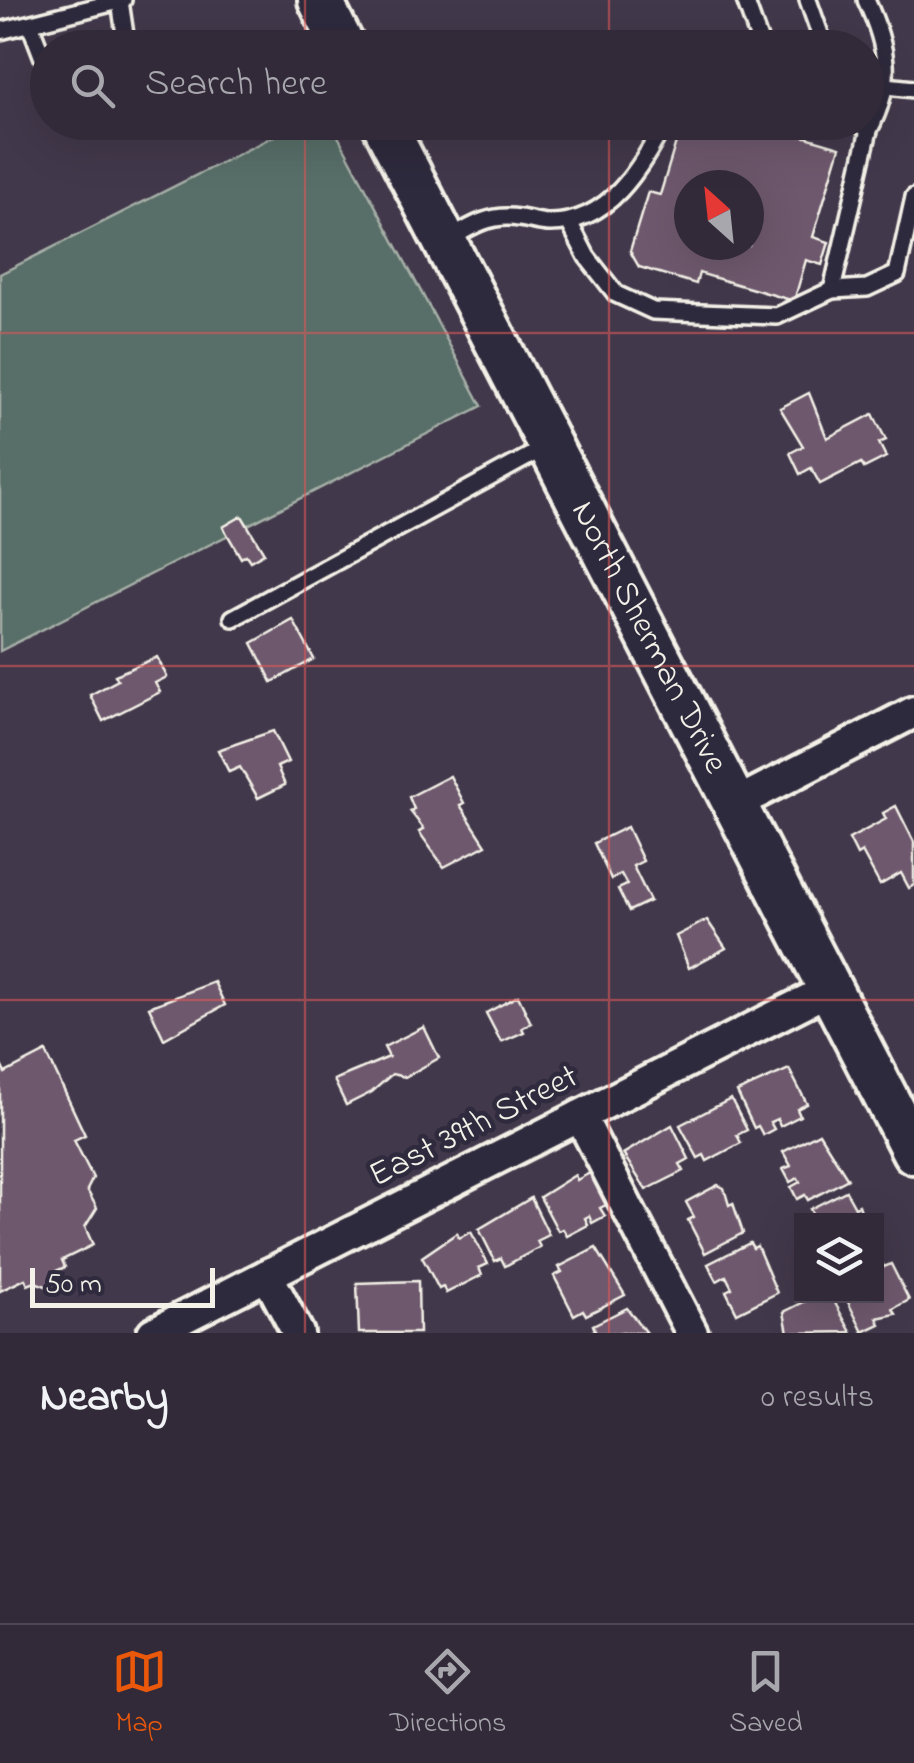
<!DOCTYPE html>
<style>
body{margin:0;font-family:"Indie Flower",sans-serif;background:#3a3240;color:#f1f3f6}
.controls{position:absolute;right:30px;bottom:30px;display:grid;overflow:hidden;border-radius:0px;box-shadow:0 10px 40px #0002}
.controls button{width:90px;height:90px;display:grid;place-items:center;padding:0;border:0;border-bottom:2px solid #4d4653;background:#322a38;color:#f1f3f6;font:50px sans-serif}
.compass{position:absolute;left:674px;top:170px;width:90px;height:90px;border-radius:50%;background:#322a38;box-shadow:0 10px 40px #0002;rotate:333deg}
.scale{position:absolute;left:30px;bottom:25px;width:185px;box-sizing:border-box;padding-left:10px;border:5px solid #f4f1e8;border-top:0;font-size:28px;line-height:35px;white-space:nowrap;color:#f4f1e8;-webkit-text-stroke:8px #2f2a3d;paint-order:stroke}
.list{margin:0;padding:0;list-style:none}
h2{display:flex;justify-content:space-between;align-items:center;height:130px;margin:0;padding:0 40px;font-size:42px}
h2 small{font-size:32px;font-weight:400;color:#a8a7ae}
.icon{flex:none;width:55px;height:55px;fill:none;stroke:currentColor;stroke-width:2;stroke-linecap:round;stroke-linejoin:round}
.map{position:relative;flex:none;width:914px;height:1333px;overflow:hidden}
.search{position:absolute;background:#322a38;box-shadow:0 10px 40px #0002;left:30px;right:30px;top:30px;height:110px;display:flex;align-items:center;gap:25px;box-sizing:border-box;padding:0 35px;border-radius:55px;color:#a8a7ae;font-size:38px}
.sheet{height:290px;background:#322a38}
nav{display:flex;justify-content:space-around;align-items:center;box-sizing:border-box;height:140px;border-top:2px solid #4d4653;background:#322a38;font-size:28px;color:#a8a7ae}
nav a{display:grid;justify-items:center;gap:5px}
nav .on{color:#ea580c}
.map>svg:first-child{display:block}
.green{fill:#596e67;stroke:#a6b0a8;stroke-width:2.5}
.building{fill:#6e586d;stroke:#f4f1e8;stroke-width:2.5;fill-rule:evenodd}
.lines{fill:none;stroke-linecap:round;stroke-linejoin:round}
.lane-casing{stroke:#f4f1e8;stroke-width:22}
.street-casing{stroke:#f4f1e8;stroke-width:38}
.secondary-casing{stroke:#f4f1e8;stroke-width:50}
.lane{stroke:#2f2a3d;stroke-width:15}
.street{stroke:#2f2a3d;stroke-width:30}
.secondary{stroke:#2f2a3d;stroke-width:42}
.grid{fill:none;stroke:#de5a58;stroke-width:2.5;stroke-opacity:0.55}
.labels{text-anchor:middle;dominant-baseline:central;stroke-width:9;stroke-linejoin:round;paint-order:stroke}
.street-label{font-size:35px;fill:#f4f1e8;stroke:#2f2a3d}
</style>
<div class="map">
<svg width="914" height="1333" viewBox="0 0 914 1333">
<rect width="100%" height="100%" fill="#42384b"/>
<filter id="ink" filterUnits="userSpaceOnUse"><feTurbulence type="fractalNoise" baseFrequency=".01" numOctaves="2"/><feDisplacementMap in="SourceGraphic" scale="20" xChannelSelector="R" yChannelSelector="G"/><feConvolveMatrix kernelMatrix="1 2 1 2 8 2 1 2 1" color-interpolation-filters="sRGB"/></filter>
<g filter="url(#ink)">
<!-- green -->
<path class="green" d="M300,123H331L482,406L0,651V274Z"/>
<!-- building -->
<g class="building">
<path d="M682,122H755L840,147L813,237L829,242L822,265L806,260L794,301L699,273L696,284L639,267L630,251L648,192L660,195ZM689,185H749V245H689Z"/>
<path d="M809,393L827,438L873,414L886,440L879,443L886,457L864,468L861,463L820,484L811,468L800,474L790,453L803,446L780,408Z"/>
<path d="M242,516L264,553L250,561L246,555L241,558L223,527Z"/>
<path d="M293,620L314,659L272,682L252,643Z"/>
<path d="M157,657L167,677L155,683L160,692L103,721L90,695L118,680L115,675Z"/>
<path d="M273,731L288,762L277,767L285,785L258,798L240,767L229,772L218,750Z"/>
<path d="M450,776L464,803L460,805L486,845L444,867L419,832L424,829L410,811L414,809L409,797Z"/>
<path d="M896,806L914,842V885L909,888L901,873L880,885L862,852L857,855L849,839L886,819L883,813Z"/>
<path d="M627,827L643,861L633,866L650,901L629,911L618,889L627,885L621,874L611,879L594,843Z"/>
<path d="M707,920L726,948L689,968L676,936Z"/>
<path d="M214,982L225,1005L164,1039L149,1007Z"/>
<path d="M518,996L531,1023L522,1028L524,1032L501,1042L486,1013Z"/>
<path d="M424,1027L439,1058L405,1077L392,1074L372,1092L346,1105L334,1080L389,1057L384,1047Z"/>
<path d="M46,1052L85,1135L74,1140L93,1178L87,1190L97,1208L85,1227L93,1245L62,1260L65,1267L56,1271L59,1276L51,1288L35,1282L28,1285L25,1279L0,1291V1063L5,1073Z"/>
<path d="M789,1069L807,1104L797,1109L800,1116L780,1126L777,1119L770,1122L774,1129L763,1135L758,1126L754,1128L737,1092Z"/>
<path d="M731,1099L747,1130L737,1135L741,1143L707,1161L704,1155L698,1158L680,1125Z"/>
<path d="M672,1125L689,1159L680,1164L684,1171L646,1190L623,1154Z"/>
<path d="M819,1133L848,1179L808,1200L805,1195L797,1199L791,1187L800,1182L798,1178L790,1182L783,1169L791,1166L783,1152Z"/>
<path d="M590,1173L606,1205L600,1208L605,1216L592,1223L589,1216L585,1218L588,1225L567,1236L563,1229L558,1231L540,1197L575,1175L577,1180Z"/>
<path d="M718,1185L724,1188L729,1205L733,1203L743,1233L705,1253L688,1220L694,1217L686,1202Z"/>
<path d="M846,1191L855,1207L859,1205L864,1220H807L813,1215L810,1209Z"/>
<path d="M531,1198L549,1235L537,1241L540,1247L505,1266L501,1258L495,1261L479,1229Z"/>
<path d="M471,1232L488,1264L479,1268L482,1275L446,1293L443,1287L439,1289L422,1257L457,1233L459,1238Z"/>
<path d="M750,1243L753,1248L757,1246L777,1293L737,1313L726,1291L732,1288L726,1276L717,1281L708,1264Z"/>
<path d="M596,1248L625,1295L586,1315L583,1310L574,1315L554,1276L562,1272L559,1267Z"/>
<path d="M881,1261L884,1267L891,1264L909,1300L893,1309L896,1314L877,1318L880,1324L863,1332L845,1296H876V1263Z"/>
<path d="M418,1281L419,1333H359L357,1283Z"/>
<path d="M816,1296H831L851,1332L788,1333L784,1312Z"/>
<path d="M627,1308L646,1333H589L595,1330L593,1325Z"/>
</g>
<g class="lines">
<!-- lane casing -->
<g class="lane-casing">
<g id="lane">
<path d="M745,0L762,48"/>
<path d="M808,0L825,48"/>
<path d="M866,0C888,47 894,83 869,130"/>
<path d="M120,1L127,48"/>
<path d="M30,24L48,71"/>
<path d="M0,31L123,0"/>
<path d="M886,86L914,89"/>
<path d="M857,122L869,130L832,290L867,288L897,274L914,197"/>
<path d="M569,222L587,257L616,294L653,311L777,316L832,290"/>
<path d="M448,240C471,226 491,213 519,218C530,219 539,223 550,223C609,223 640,169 665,122"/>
<path d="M233,618L546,447"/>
</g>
</g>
<!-- street casing -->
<g class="street-casing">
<g id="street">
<path d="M735,804L914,712"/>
<path d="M580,1116L692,1333"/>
<path d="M267,1275L298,1333"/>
<path d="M153,1333L830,989"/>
</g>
</g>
<!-- secondary casing -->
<g class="secondary-casing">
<g id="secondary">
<path d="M320,0L344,48"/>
<path id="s1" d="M383,122L914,1152"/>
</g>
</g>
<!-- lane -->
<use href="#lane" class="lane"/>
<!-- street -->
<use href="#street" class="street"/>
<!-- secondary -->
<use href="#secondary" class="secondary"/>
</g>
</g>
<!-- grid -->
<path class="grid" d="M305,0V48M609,0V48M305,122V1333M609,122V1333M0,333H914M0,666H914M0,1000H914"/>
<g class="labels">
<!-- street labels -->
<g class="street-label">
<text stroke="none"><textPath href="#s1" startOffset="580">North Sherman Drive</textPath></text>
<text transform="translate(474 1127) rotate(-27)">East 39th Street</text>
</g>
</g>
</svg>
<div class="controls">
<button><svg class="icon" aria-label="layers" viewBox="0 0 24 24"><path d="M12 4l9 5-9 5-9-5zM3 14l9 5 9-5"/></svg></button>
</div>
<svg class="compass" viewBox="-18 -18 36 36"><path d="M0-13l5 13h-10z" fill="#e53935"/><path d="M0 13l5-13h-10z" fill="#a8a7ae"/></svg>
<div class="scale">50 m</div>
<div class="search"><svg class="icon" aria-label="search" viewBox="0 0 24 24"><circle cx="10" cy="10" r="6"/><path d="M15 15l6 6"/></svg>Search here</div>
</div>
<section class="sheet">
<h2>Nearby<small>0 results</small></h2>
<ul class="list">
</ul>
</section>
<nav>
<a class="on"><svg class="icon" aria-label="map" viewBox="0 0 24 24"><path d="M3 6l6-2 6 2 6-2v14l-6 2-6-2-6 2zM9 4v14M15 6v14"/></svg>Map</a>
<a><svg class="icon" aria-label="directions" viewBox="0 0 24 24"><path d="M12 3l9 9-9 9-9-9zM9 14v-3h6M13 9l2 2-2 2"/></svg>Directions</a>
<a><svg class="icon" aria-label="saved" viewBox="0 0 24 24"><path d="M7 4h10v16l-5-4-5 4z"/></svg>Saved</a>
</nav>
